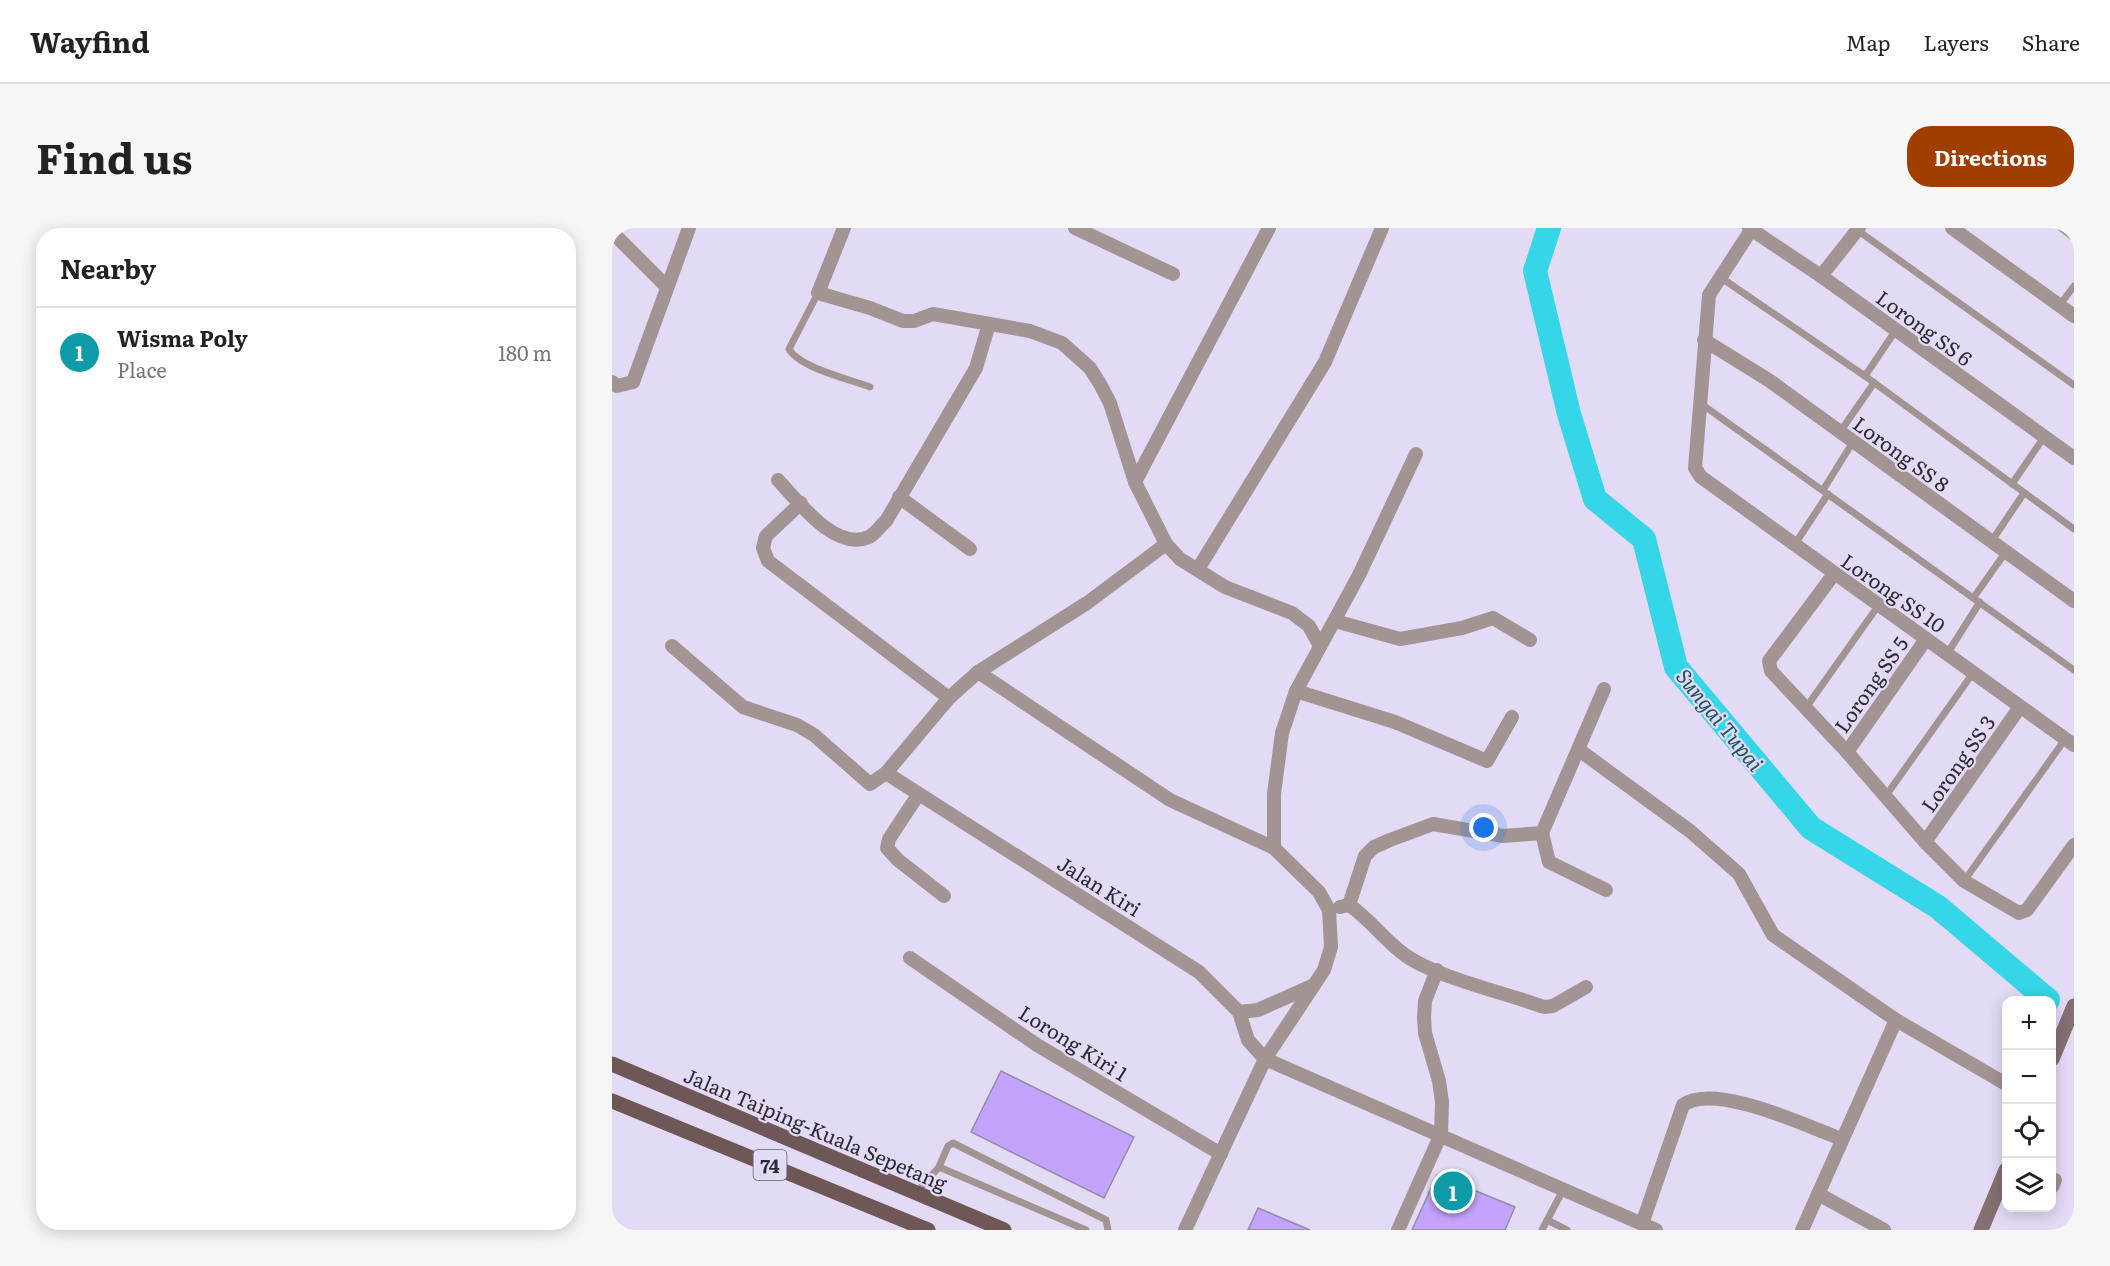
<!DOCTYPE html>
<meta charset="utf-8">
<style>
body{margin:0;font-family:Literata,serif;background:#f6f6f6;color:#222}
.controls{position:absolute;right:18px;bottom:18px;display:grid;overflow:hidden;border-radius:12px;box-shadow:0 3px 15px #0003}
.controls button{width:54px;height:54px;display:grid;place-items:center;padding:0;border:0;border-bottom:2px solid #e0e0e0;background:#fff;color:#222;font:30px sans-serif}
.you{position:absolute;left:872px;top:600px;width:21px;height:21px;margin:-15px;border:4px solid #fff;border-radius:50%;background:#1a73e8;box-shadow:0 0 0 9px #1a73e833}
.badge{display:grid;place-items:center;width:39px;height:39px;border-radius:50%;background:#a03e00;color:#fff;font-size:20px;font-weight:700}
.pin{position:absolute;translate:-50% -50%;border:3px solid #fff;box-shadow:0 2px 6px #0006}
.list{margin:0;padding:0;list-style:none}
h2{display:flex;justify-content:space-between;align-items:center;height:78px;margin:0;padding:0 24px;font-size:26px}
h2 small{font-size:20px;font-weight:400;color:#767676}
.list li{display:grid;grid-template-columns:39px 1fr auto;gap:18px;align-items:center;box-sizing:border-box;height:90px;padding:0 24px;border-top:2px solid #e0e0e0}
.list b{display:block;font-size:22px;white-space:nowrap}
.list p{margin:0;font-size:20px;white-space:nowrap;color:#767676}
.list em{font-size:20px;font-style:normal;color:#767676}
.icon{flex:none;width:33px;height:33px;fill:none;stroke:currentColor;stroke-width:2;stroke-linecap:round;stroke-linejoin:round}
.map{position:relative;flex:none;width:1462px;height:1002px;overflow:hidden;border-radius:24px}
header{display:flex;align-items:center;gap:36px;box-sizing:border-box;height:84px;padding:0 30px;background:#fff;border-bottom:2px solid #e0e0e0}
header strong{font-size:28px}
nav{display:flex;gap:33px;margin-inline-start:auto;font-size:21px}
.intro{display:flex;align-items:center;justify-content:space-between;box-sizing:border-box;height:144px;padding:0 36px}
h1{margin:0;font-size:42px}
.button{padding:15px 27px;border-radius:24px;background:#a03e00;color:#fff;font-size:21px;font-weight:700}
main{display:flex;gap:36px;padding:0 36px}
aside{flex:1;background:#fff;border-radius:24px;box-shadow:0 3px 15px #0003}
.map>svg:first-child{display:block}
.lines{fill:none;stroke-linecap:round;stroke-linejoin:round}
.river{stroke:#34d6e7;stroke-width:24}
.building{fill:#c3a3fb;stroke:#958ca6;stroke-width:1.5}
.lane{stroke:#a39494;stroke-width:7}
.street{stroke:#a39494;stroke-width:14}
.secondary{stroke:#857071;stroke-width:15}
.primary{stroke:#6f5757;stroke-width:15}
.labels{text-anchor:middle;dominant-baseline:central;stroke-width:4.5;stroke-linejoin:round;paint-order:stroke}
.shield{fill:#e3daf6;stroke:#645e6e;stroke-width:1.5}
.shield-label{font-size:18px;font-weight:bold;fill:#2d2933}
.street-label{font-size:20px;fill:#2d2933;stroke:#e3daf6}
.water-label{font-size:21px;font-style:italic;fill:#18575f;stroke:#e3daf6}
</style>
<header>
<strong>Wayfind</strong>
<nav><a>Map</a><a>Layers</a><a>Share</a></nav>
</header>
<div class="intro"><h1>Find us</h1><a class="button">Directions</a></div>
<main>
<aside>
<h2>Nearby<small></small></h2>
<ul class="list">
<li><span class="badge" style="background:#0f9aa8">1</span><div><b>Wisma Poly</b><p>Place</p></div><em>180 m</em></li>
</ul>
</aside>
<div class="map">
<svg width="1462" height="1002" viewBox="0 0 1462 1002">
<rect width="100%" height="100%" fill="#e3daf6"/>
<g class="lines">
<!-- river -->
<path class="river" d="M937,0L923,43L957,186L983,271L1032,311L1064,439L1199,600L1326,679L1436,772"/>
</g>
<!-- building -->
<g class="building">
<path d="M389,843L522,909L492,970L359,904Z"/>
<path d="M825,947L903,979L893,1002H800Z"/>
<path d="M646,980L698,1002H636Z"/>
</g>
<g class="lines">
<!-- lane -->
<g class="lane">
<path d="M1449,0L1462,10"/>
<path d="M1245,2L1462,157"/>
<path d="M1108,49L1253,148L1462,301"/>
<path d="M206,65L177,121C188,140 237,151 258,159"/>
<path d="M1447,78L1462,58"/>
<path d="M1253,148L1284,102"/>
<path d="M1088,175L1462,442"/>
<path d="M1228,204L1262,155"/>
<path d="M1400,256L1432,209"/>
<path d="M1211,262L1241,214"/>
<path d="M1379,314L1412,265"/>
<path d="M1183,316L1216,266"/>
<path d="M1362,369L1393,325"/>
<path d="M1335,426L1368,374"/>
<path d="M1193,481L1266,378"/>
<path d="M1273,569L1361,445"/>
<path d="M1352,653L1454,510"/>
<path d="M327,939L336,918L341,915L494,992L496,1002"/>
<path d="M304,965L327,939L474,1002"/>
<path d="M935,992L955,1002"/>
<path d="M930,1002L951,962"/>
</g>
<!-- street -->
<g class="street">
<path d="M232,0L206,65L258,80L291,93H302L321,86L418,103L450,115L478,140L488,156L498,175L523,254L554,316L568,331L613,359L680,385L697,398L707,416"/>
<path d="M463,0L561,46"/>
<path d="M1137,0L1209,48L1462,230"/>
<path d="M1340,0L1462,88"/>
<path d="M1139,2L1097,67L1083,240L1089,249L1462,517"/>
<path d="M0,4L55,59"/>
<path d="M1209,48L1247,0"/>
<path d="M1092,112L1158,153L1462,373"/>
<path d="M0,154L5,158L21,154L77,0"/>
<path d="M166,252C186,273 223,324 257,309C263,306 269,297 274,293L364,140L377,96"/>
<path d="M523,254L657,0"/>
<path d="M287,269L358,321"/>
<path d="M189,275L154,308L151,320L156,333L337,470"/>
<path d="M586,341L713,134L770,0"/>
<path d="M1222,346L1157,433L1159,443L1235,524L1313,614L1352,653L1407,685L1415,682L1462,617"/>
<path d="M723,393L788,411L850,400L881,390L918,412"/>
<path d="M60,418L131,479L185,497L202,507L258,556L274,545L337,470L366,444L475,375L554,316"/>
<path d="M366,444L558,572L662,620L707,664L717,682L719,719L712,742L653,831L573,1002"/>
<path d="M684,463L783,494L875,533L900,489"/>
<path d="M967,522L1078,603L1127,646L1161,707L1284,792L1394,856"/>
<path d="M1235,524L1314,411"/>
<path d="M274,545L587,744L627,784L636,812L653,831L1044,1002"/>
<path d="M306,567L277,611L275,620L286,632L332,668"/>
<path d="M930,605L937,634L994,662"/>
<path d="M1313,614L1408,479"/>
<path d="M662,620V566L670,505L684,463L747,347L804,226"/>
<path d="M737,677L753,628L762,619L778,612L821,596L891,608L930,605L992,461"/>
<path d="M728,679L737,677C758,691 772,712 793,727C823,749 894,765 932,779L941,778L974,759"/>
<path d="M298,730L425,817L609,926"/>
<path d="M627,784L646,782L700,758"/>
<path d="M1440,959L1443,952"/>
<path d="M1206,966L1272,1002"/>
<path d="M1030,996L1071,877C1103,854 1194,898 1230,911"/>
<path d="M786,1002L829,906L830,874L827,853L813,805L812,789L813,773L825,742"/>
<path d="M1190,1002L1284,792"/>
</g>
<!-- secondary -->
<g class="secondary">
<path d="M1440,831L1462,778"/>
<path d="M1369,1002L1394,942"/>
</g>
<!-- primary -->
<g class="primary">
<path d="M0,836L392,1002"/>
<path d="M0,873L316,1002"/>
</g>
</g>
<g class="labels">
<!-- shield labels -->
<rect class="shield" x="141.5" y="922" width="33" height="30" rx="4.5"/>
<g class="shield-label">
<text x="158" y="937">74</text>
</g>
<!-- street labels -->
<g class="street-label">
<text transform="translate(1313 99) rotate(36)">Lorong SS 6</text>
<text transform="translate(1290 225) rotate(36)">Lorong SS 8</text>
<text transform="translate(1282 364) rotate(35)">Lorong SS 10</text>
<text transform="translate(1258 456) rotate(-55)">Lorong SS 5</text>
<text transform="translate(1345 535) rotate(-55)">Lorong SS 3</text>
<text transform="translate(488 657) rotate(32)">Jalan Kiri</text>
<text transform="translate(462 814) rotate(32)">Lorong Kiri 1</text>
<text transform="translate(204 900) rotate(23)">Jalan Taiping-Kuala Sepetang</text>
</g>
<!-- water labels -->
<g class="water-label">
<text transform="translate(1109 491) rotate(51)">Sungai Tupai</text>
</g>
</g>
</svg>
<div class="controls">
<button>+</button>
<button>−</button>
<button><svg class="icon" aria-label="locate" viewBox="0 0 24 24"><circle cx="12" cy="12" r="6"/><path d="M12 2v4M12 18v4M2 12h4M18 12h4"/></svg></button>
<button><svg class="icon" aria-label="layers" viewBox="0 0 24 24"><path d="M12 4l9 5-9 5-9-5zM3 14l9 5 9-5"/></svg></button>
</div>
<div class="you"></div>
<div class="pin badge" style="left:841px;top:963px;background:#0f9aa8">1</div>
</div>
</main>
